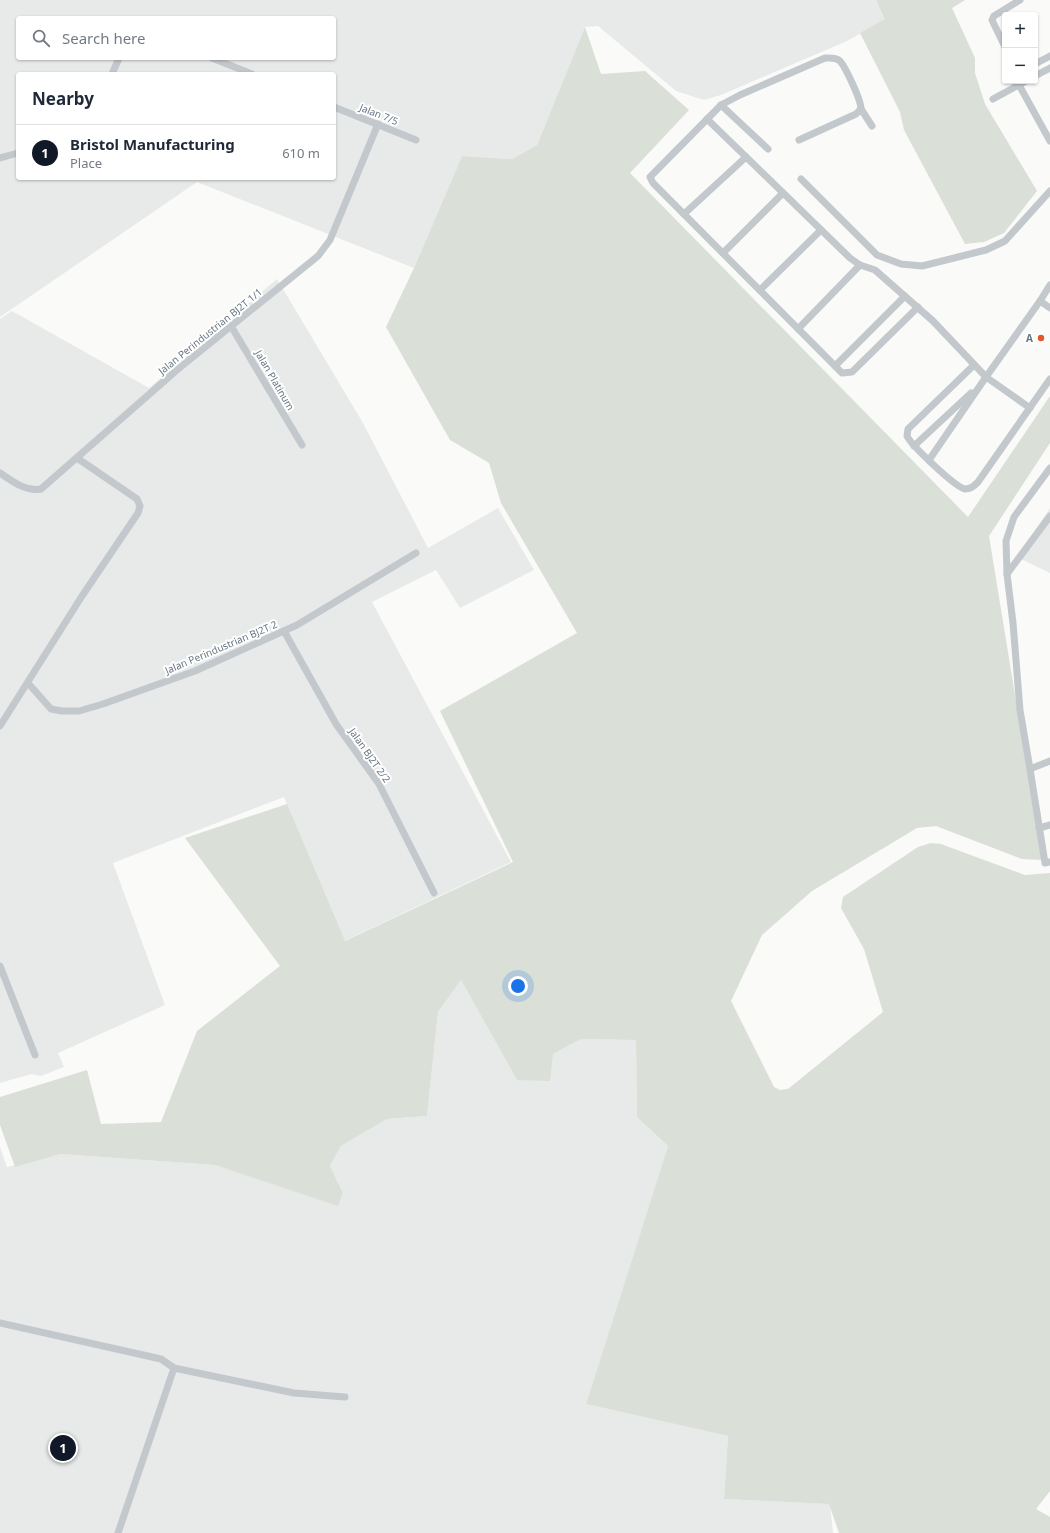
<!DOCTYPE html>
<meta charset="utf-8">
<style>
body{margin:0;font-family:"Noto Sans",sans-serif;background:#f2f2f3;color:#1f2937}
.controls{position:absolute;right:12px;top:12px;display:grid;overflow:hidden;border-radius:4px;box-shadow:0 1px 3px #0004}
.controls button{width:36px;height:36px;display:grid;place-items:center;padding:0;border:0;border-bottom:1px solid #e0e1e3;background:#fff;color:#1f2937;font:20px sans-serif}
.you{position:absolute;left:518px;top:986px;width:14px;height:14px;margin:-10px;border:3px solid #fff;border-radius:50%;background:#1a73e8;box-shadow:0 0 0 6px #1a73e833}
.badge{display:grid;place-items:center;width:26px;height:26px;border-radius:50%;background:#111827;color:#fff;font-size:13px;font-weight:700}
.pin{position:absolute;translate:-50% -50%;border:2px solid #fff;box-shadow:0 1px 4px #0006}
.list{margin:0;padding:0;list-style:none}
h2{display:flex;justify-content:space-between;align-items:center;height:52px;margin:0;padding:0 16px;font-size:17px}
h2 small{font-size:13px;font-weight:400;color:#747a83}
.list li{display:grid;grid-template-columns:26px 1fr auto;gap:12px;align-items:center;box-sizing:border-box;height:56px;padding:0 16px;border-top:1px solid #e0e1e3}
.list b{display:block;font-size:15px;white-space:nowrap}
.list p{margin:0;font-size:13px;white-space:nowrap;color:#747a83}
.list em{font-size:13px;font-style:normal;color:#747a83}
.icon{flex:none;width:22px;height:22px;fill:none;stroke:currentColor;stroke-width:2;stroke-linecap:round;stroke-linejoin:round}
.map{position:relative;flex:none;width:1050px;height:1533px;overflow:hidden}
.search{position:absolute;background:#fff;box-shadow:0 1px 3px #0004;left:16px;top:16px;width:320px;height:44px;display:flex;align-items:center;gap:10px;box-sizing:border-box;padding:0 14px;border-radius:4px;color:#747a83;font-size:15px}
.panel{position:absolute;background:#fff;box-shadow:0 1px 3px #0004;left:16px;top:72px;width:320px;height:108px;border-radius:4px}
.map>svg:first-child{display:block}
.built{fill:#e8e9e9;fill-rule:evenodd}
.green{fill:#dadfd7}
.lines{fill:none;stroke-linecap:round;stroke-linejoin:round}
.minor{stroke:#c3c8cc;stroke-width:7}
.poi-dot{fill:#e4572e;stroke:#fff;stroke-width:1.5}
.labels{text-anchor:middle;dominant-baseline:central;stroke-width:4;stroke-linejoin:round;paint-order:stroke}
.street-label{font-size:10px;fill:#657683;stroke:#fff}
.poi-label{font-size:10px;font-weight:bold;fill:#657683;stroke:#fff;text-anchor:end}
</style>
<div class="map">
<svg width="1050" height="1533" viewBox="0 0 1050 1533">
<rect width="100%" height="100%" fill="#fafaf8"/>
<!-- built -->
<g class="built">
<path d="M0,0H876L886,19L847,41L721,95L704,100L676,91L598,26L585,27L537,145L512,159L462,156L414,268L197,182L0,317ZM18,18H334V58H18ZM18,74H334V178H18Z"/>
<path d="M277,279L363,423L428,548L498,508L534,570L460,608L436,570L372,602L511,862L342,942L284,797L113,863L165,1005L58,1053L64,1067L41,1076L31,1074L0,1083V319L12,311L149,388Z"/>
<path d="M1050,508V573L1017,557Z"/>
<path d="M461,980L517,1080L553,1054L581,1039L636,1040L637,1117L668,1146L586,1404L728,1436L724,1499L830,1504L833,1533H0V1147L7,1167L60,1154L215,1165L338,1205L343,1193L330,1166L341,1146L387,1119L427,1116L438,1012Z"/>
</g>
<!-- green -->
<g class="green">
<path d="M876,0H965L952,8L975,58V73L985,104L1037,191L1004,233L984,242L965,244L904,130L900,112L860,33L885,19Z"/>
<path d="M585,27L601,74L645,71L689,110L630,173L968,517L1050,396V443L989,536L1042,860L1022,859L936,826L917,828L812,891L762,935L731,1001L774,1087L780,1090L788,1089L883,1012L864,949L841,908L843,897L918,847L931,843L941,844L1025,875L1050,873V1491L1036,1509L1050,1517V1533H839L829,1504L724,1499L728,1436L586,1404L668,1146L637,1117L636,1040L581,1039L553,1054L550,1081L517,1080L461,980L438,1012L427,1116L387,1119L341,1146L330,1166L343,1193L338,1206L215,1165L60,1154L15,1167L0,1125V1097L87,1070L101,1124L161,1122L197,1031L280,966L185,838L287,804L345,941L513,862L440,711L577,633L501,503L489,463L450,440L386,327L414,268L462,156L512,159L537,145Z"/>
</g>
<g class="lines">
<!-- minor -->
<g class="minor">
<path d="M1005,47L992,20L994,16L1020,0"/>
<path d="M212,58L252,74"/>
<path d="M1035,64L1050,56"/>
<path d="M112,74L119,58"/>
<path d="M1035,76L1050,68"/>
<path d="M1019,85L1050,141"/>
<path d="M993,99L1026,81"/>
<path d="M721,105L768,149"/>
<path d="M334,107L416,140"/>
<path d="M861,109C861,100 846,68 840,61C836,57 830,58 825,58L740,95L721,105L650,177L653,183L842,373L852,372L918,307"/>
<path d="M861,109L872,126"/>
<path d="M707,119L850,258L860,265L875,270L933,321L986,377L1030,408"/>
<path d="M799,140L856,114L861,109"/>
<path d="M0,158L18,153"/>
<path d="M801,179L877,255L901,264L922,266L986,250L1005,241L1050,191"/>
<path d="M684,214L746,157"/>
<path d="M723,253L783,193"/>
<path d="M760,290L821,230"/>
<path d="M1040,301L1050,308"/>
<path d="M231,326L302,445"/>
<path d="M798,329L860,265"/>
<path d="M974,365L908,429L907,436C912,446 955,487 965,489C971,489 974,486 978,482L1050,379"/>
<path d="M835,366L905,296"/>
<path d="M914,446L971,393"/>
<path d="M929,460L986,377L1040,301L1050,285"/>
<path d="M0,473C12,481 26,492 41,489L178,369L318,256L330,240L378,124"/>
<path d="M1007,574L1050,516"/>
<path d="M284,631L336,724L379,784L434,893"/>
<path d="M28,683L51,709L62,711H79L103,704L195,671L297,625L416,553"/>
<path d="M0,726L82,596L138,513L140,506L137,499L77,458"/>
<path d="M1050,761L1030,769L1045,863L1050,862"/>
<path d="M1030,769L1020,710L1013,623L1007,574L1006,541L1014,517L1050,468"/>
<path d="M1039,828L1050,825"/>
<path d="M0,966L35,1055"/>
<path d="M0,1323L161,1359L174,1368L294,1393L345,1397"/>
<path d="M118,1533L174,1368"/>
</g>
</g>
<!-- markers -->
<circle class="poi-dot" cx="1041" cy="338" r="4"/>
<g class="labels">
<!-- street labels -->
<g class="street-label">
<text transform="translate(379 114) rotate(22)">Jalan 7/5</text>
<text transform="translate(210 331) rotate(-39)">Jalan Perindustrian BJ2T 1/1</text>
<text transform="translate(275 380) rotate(60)">Jalan Platinum</text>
<text transform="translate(221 647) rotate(-23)">Jalan Perindustrian BJ2T 2</text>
<text transform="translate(370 755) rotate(55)">Jalan BJ2T 2/2</text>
</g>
<!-- poi labels -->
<g class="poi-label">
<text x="1033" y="338">A</text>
</g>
</g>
</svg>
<div class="controls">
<button>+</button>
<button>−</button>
</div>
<div class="you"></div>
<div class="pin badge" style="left:63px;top:1448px">1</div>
<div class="search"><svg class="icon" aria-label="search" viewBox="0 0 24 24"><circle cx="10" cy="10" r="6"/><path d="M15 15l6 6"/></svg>Search here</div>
<section class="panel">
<h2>Nearby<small></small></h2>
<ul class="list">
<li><span class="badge">1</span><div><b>Bristol Manufacturing</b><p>Place</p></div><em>610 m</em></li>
</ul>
</section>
</div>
